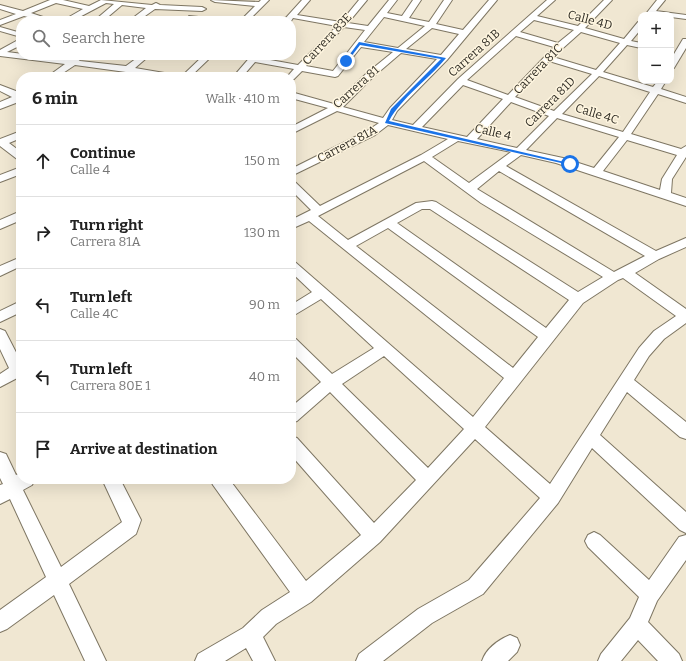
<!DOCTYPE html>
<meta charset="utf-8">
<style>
body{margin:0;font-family:Bitter,serif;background:#f2f2f2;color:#222}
.controls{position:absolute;right:12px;top:12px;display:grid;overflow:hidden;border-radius:8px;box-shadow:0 4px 16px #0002}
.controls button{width:36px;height:36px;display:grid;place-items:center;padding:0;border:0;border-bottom:1px solid #e0e0e0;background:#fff;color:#222;font:20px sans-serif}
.stop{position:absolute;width:12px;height:12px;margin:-9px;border:3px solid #1a73e8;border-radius:50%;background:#fff}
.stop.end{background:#1a73e8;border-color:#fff;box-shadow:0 1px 4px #0008}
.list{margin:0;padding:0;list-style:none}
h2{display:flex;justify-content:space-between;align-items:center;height:52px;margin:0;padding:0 16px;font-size:17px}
h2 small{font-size:13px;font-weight:400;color:#767676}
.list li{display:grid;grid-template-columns:26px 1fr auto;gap:12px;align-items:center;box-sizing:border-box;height:72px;padding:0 16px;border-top:1px solid #e0e0e0}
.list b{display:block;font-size:15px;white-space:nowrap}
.list p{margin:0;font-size:13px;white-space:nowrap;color:#767676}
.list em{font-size:13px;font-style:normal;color:#767676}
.icon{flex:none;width:22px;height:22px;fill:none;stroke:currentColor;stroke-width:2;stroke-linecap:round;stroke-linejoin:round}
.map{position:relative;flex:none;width:686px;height:661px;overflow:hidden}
.search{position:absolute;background:#fff;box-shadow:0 4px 16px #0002;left:16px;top:16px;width:280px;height:44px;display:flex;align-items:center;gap:10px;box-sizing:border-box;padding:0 14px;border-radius:16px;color:#767676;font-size:15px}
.panel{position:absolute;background:#fff;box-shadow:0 4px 16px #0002;left:16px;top:72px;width:280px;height:412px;border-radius:16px}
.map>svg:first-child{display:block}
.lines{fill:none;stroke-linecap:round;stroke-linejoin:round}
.minor-casing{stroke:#7e7663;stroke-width:2}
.minor{fill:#fff;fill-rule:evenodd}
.route{fill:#1a73e8}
.labels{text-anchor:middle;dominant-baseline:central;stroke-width:3;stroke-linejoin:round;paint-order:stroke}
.far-street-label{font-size:12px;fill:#2f2c24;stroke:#fef5df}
</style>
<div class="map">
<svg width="686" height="661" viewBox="0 0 686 661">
<rect width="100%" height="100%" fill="#f0e7d2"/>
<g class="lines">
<!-- minor casing -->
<g class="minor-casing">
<g id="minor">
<path d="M50,0H63L89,6L101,0L152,5L156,3L160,5L202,7L206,9L202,11L155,9L138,21H129L146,8L122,5L103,21H94L114,4L106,3L72,21H62L83,9L56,3L31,13L55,21H42L24,16L0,25V20L16,14L0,9V5L23,11Z"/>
<path d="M211,0L259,2L261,0H269L248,21H240L255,6L215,2Z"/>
<path d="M302,0H310L297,15L341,22L359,0H367L348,23L368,26L389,0H397L387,13L402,16L413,0H421L409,18L429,22L444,0H452L436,24L463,30L489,0H497L447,60L397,111L392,120L413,125L458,79L547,0H555L537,16L578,26L604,0H612L585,28L624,39L638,22H641V29L631,41L641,43V48L627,45L603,72L653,87L658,81H666L661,89L686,97V103L658,94L631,134L681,149L686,146V157L672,179L671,193L686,198V206L556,163L521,155L506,166L656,251L686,238V247L659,259L635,273L686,309V323L664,339L649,356L634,380L686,422V439L680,437L627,392L600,435L686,512V533L680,530L592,448L558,503L483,594L432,623L383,661H356L359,654L418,609L469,580L540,498L475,439L380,542L311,602L276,624L263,637L275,661H253L246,648L225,661H195L198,654L243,628L262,610L290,592L213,485L210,479H229L306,581L361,535L291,455V436L297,438L374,523L416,480L330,392L297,421L291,423V407L321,382L291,352V337L296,339L332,374L374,348L321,299L291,317V305L312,292L291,272V260L295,262L473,417L504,378L309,221L291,229V220L311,210L291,190V181L295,182L320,206L421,155L448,139L388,125L375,135L291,176V169L367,131L379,123L337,111L291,134V127L328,108L291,98V92L334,104L367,73L393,52L361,47L338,76L335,77L302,71L294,79L291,80V77H287L294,69L255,62L242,77H233L252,55H261L259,58L298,65L337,26L293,18L291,21H283ZM384,17L425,26L398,48L364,42ZM534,20L574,30L558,43L520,32ZM344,27L365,30L333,71L306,66ZM432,28L459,34L441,55L406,49ZM581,32L620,43L596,70L553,57ZM516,36L554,47L508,95L467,80ZM401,53L437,59L390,108L383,118L343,107L373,77ZM549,61L592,74L554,111L515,97ZM599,76L650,92L623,132L562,114ZM463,85L503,99L467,137L422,127ZM511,102L549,116L517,148L477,139ZM557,118L619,137L594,168L563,158L526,150ZM627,140L677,155L662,179L660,190L603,171ZM458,141L511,152L469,183L432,157ZM424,161L481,203L603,277L578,292L436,202L432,201L416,203L348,240L318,216ZM499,171L645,256L614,272L477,189ZM422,209H430L569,300L546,328L397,223ZM388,228L538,337L513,368L356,246ZM623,278L676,316L654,331L639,348L550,484L485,427L583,303L618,280ZM384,356L464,429L428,468L342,384Z"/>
<path d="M657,0H665L656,11L686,15V19L671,17V15H645Z"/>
<path d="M189,16L218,19L222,21L192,20L188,18Z"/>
<path d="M0,27L21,33V37L0,31Z"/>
<path d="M683,39H686V48L674,68L671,69V59Z"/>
<path d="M18,40H21V45L7,52L72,60L76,58L80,61L126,66L141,55H150L135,68L182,76L204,55H213L190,77H162L75,65L57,77H47L65,64L0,56V50Z"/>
<path d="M0,85L21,93V101L0,109V102L12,97L0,91Z"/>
<path d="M21,131V138L9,143L21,152V160L17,159L0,146V139Z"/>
<path d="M21,167V174L0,182V175Z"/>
<path d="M21,211V220L0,229V220Z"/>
<path d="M21,257V266L0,276V266Z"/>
<path d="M21,301V312L0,322V311Z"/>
<path d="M0,329L5,331L21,362V376L0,387V374L9,368L0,349Z"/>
<path d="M0,452L6,454L16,475L21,473V479H35L32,485L23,490L61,567L122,522L102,479H120L141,520L136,534L69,584L106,661H85L54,595L7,629L0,632V610L46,577L10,499L0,504V485L3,484L0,478Z"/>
<path d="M594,532L600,535L649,580L679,537L686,535V560L657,601L648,622L679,654L682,661H658L638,640L621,661H598L601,654L630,618L639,597L588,547L585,541L588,535Z"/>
<path d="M510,635L517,638L520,645L517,652L508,661H482C486,649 498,640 510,635Z"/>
</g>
</g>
<!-- minor -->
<use href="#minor" class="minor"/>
</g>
<!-- route -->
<path class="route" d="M359,42L446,58C428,80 402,97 389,121L573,164L570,165L385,123L391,109L441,59L360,45L347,62H344Z"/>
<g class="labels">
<!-- far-street labels -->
<g class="far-street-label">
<text transform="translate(590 20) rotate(15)">Calle 4D</text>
<text transform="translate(327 39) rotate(-47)">Carrera 83E</text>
<text transform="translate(474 53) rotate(-42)">Carrera 81B</text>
<text transform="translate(538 69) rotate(-46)">Carrera 81C</text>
<text transform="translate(356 87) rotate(-42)">Carrera 81</text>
<text transform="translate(550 102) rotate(-45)">Carrera 81D</text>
<text transform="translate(597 114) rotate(17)">Calle 4C</text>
<text transform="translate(493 132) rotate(13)">Calle 4</text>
<text transform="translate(347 144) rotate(-28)">Carrera 81A</text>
</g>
</g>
</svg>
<div class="controls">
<button>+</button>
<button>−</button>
</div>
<div class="stop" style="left:570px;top:164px"></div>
<div class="stop end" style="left:346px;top:61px"></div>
<div class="search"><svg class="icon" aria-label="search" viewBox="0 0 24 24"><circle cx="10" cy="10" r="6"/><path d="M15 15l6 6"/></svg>Search here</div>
<section class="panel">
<h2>6 min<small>Walk · 410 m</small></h2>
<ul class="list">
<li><svg class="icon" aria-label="ahead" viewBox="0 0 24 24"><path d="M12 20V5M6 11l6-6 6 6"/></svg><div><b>Continue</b><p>Calle 4</p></div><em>150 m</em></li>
<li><svg class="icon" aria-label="right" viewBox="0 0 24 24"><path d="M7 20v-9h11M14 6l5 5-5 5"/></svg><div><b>Turn right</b><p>Carrera 81A</p></div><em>130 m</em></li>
<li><svg class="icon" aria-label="left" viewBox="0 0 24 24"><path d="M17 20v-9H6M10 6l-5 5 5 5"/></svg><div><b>Turn left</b><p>Calle 4C</p></div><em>90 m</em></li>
<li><svg class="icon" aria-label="left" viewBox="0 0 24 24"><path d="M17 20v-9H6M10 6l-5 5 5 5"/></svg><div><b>Turn left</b><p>Carrera 80E 1</p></div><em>40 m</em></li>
<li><svg class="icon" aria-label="arrive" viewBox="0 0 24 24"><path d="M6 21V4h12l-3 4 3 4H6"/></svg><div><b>Arrive at destination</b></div></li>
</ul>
</section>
</div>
